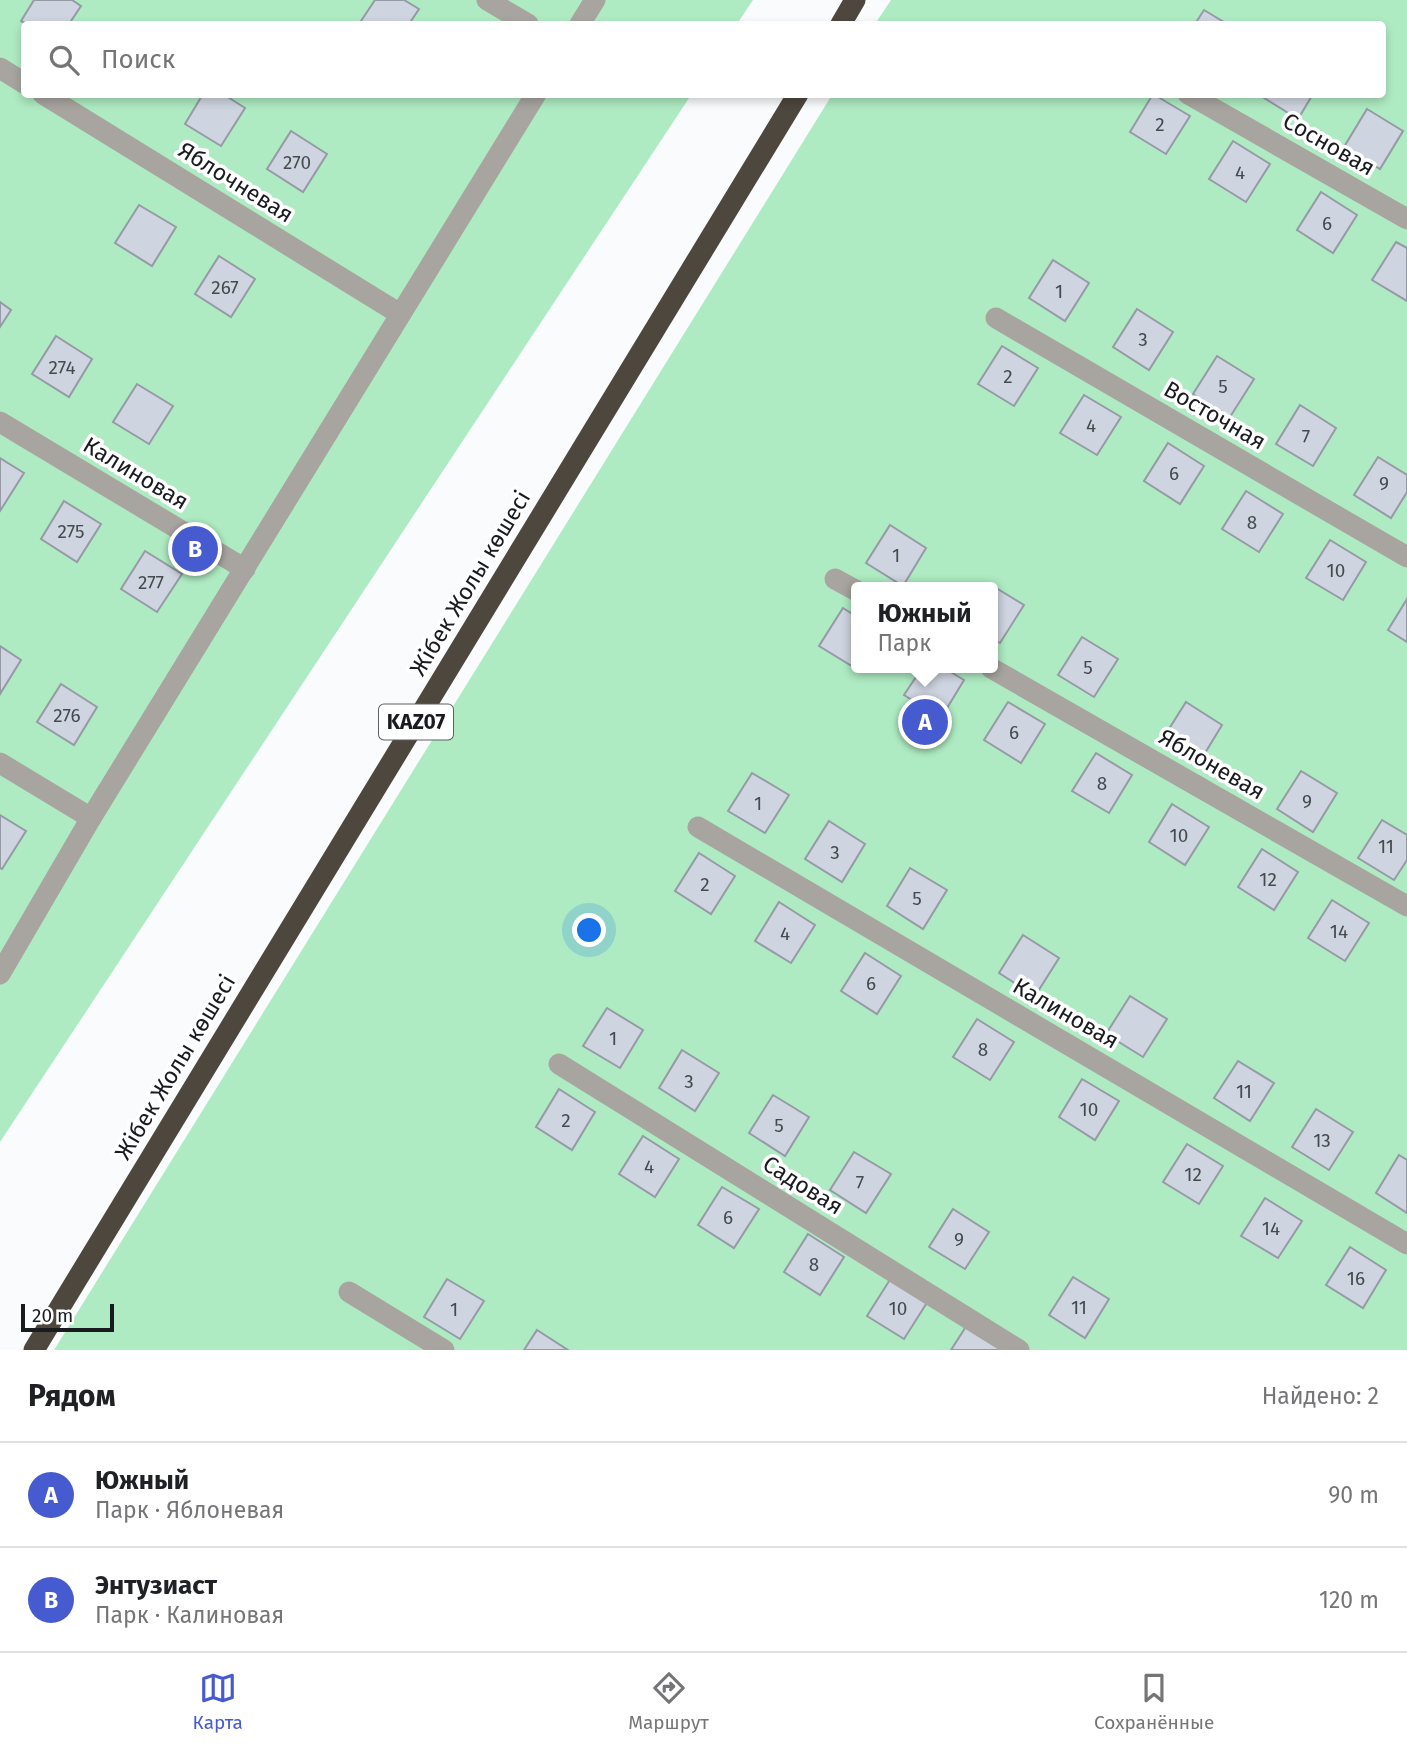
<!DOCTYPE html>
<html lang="ru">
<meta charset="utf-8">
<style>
body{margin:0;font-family:"Fira Sans",sans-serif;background:#f6f6f6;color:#202124}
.scale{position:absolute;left:21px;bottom:18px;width:93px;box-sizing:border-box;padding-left:7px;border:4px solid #191b1f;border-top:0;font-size:19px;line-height:24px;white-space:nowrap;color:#191b1f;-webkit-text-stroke:5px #fff;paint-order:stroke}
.you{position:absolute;left:590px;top:931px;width:24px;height:24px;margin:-18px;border:5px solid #fff;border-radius:50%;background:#1a73e8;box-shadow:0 0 0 10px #1a73e833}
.badge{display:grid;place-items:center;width:46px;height:46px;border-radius:50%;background:#465bcf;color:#fff;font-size:23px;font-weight:700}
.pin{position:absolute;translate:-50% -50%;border:4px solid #fff;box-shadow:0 2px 7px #0006}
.popup{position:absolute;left:851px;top:582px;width:147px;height:91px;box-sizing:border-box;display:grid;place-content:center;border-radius:7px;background:#fff;filter:drop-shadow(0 2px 5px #0005);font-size:23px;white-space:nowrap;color:#757577}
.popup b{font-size:26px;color:#202124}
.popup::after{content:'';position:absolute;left:50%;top:100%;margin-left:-14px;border:14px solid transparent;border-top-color:#fff}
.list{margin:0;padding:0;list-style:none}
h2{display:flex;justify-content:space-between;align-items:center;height:91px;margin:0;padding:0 28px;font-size:30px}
h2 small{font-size:23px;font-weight:400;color:#757577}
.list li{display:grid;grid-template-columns:46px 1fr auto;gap:21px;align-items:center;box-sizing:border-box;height:105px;padding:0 28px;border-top:2px solid #e0e0e0}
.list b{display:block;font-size:26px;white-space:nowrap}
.list p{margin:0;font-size:23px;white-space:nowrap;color:#757577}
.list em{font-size:23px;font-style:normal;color:#757577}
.icon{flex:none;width:38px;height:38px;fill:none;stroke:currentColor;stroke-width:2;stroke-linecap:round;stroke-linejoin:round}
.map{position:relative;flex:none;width:1407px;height:1350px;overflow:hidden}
.search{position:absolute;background:#fff;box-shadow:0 4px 10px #0003;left:21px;right:21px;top:21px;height:77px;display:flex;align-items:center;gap:18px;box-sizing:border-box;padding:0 24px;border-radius:7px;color:#757577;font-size:26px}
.sheet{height:301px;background:#fff}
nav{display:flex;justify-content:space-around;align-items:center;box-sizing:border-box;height:98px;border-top:2px solid #e0e0e0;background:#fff;font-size:19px;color:#757577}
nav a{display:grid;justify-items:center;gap:4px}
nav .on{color:#465bcf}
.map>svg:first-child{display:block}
.green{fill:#aeebc2;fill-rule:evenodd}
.building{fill:#cfd5e0;stroke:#959aa5;stroke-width:2}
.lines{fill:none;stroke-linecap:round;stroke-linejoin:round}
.street{stroke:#a8a5a0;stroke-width:21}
.highway{stroke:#4d473e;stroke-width:21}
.labels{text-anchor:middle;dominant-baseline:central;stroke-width:7;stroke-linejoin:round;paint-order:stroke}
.number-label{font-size:19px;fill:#464a4f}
.shield{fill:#fff;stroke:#5e5f62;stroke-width:2}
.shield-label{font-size:21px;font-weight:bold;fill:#191b1f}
.street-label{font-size:23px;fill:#191b1f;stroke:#fff}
</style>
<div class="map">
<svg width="1407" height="1350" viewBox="0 0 1407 1350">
<rect width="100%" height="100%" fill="#f9fbfd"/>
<!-- green -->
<g class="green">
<path d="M0,0H753L737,24H24V94L691,95L0,1142Z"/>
<path d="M891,0H1407V1350H54L832,95L1382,94V24H875ZM857,587H993V668H857Z"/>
</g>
<!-- building -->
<g class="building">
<path d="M34,0H72L81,6L69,24H27L21,21Z"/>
<path d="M375,0H404L419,9L409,24H359Z"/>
<path d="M1204,10L1227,24H1195Z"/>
<path d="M203,94H223L245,108L221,146L185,124Z"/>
<path d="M1153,94L1190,116L1166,154L1130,132Z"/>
<path d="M1263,94H1313L1298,119L1261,96Z"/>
<path d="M1367,109L1403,131L1380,169L1344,147Z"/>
<path d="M291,131L327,154L303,192L267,169Z"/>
<path d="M1233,141L1270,164L1246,202L1209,179Z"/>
<path d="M1321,192L1357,215L1333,253L1297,230Z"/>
<path d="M139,205L176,227L152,266L115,243Z"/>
<path d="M1396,242L1407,248V301L1372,280Z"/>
<path d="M219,256L255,279L231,317L195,294Z"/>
<path d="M1053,260L1089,283L1065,321L1029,298Z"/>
<path d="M0,302L11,310L0,327Z"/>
<path d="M1137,309L1173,332L1149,370L1113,347Z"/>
<path d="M56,336L92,359L69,397L32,374Z"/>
<path d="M1002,346L1038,368L1014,406L978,384Z"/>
<path d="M1217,356L1254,379L1230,417L1193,394Z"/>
<path d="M137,384L173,406L149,444L113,422Z"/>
<path d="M1084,395L1121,417L1097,455L1060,433Z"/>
<path d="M1300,405L1336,428L1313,466L1276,444Z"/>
<path d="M1168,443L1204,466L1180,504L1144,481Z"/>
<path d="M1378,457L1407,475V492L1391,518L1354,495Z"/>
<path d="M0,458L24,473L0,511Z"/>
<path d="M1246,491L1283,514L1259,552L1222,529Z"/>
<path d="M64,501L101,524L77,562L41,539Z"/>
<path d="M890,525L926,548L903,586L866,563Z"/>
<path d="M1330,540L1366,562L1343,600L1306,578Z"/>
<path d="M145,551L182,574L157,612L121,589Z"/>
<path d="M988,583L1024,605L1000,643L993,639V587H985Z"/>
<path d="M1407,599V642L1388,630Z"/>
<path d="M843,608L857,617L855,668L819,646Z"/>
<path d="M1082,637L1118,659L1094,697L1058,675Z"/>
<path d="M0,646L21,660L0,694Z"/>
<path d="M922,668H944L964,680L941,718L904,695Z"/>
<path d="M61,684L97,707L74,745L37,722Z"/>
<path d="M1008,702L1045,724L1021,763L984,740Z"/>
<path d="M1186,702L1222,725L1199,763L1162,740Z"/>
<path d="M1096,753L1132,775L1109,813L1072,791Z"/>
<path d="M1301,771L1337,793L1313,832L1277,809Z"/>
<path d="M752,773L789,795L765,833L728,811Z"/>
<path d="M1172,804L1209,827L1185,865L1149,842Z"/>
<path d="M0,815L26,831L2,869L0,868Z"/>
<path d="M1382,820L1407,835V860L1394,880L1358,858Z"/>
<path d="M829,821L865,844L842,882L805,859Z"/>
<path d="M1262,849L1298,872L1274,910L1238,887Z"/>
<path d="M699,853L735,876L711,914L675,891Z"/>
<path d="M910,868L947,890L923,929L887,906Z"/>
<path d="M1332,900L1369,923L1345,961L1308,938Z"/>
<path d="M779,902L815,925L791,963L755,941Z"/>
<path d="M1023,935L1059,958L1035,996L999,973Z"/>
<path d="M865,953L901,976L877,1014L841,991Z"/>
<path d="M1130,996L1167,1019L1143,1057L1106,1034Z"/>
<path d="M607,1008L643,1030L620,1068L583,1046Z"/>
<path d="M977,1019L1014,1042L990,1080L953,1057Z"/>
<path d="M682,1050L719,1073L695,1111L659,1088Z"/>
<path d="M1238,1061L1274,1083L1250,1121L1214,1098Z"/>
<path d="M1082,1079L1119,1101L1095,1140L1059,1117Z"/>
<path d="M559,1089L595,1112L572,1150L536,1127Z"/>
<path d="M773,1095L809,1117L785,1156L749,1133Z"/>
<path d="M1316,1109L1353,1132L1329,1170L1292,1147Z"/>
<path d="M643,1136L679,1159L655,1197L619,1174Z"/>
<path d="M1187,1144L1223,1166L1199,1204L1163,1182Z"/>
<path d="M854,1152L891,1174L866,1213L830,1190Z"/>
<path d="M1399,1155L1407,1160V1213L1376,1193Z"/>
<path d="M722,1187L759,1209L734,1248L698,1225Z"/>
<path d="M1265,1198L1302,1221L1278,1258L1241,1236Z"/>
<path d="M953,1209L989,1232L965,1269L929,1247Z"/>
<path d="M808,1234L844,1257L820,1295L784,1272Z"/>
<path d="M1350,1247L1386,1270L1363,1308L1326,1285Z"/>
<path d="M1073,1277L1109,1299L1085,1338L1049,1315Z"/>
<path d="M891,1278L928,1301L904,1339L867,1316Z"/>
<path d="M447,1279L484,1301L460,1339L424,1317Z"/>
<path d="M967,1325L1002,1350H951Z"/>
<path d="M537,1330L568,1350H524Z"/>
</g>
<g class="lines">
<!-- street -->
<g class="street">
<path d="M487,0L528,24"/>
<path d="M580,24L595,0"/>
<path d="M0,68L24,83"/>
<path d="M43,94L400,314"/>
<path d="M1188,94L1407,219"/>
<path d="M996,318L1407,557"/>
<path d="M0,422L245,569"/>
<path d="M835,579L857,591"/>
<path d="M991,668L1407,906"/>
<path d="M0,763L91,818"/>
<path d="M698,827L1407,1244"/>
<path d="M0,974L91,818L536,94"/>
<path d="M559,1064L1019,1350"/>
<path d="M349,1292L444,1350"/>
</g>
<!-- highway -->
<g class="highway">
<path d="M841,24L855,0"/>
<path d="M34,1350L798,94"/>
</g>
</g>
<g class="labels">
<!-- number labels -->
<g class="number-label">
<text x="1160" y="124">2</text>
<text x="297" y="162">270</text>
<text x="1240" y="172">4</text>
<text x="1327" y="223">6</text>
<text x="225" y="287">267</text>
<text x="1059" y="291">1</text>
<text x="1143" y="339">3</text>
<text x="62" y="367">274</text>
<text x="1008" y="376">2</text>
<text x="1223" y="386">5</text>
<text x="1091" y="425">4</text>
<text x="1306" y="436">7</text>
<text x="1174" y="473">6</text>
<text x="1384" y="483">9</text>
<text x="1252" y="522">8</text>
<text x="71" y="531">275</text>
<text x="896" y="555">1</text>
<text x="1336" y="570">10</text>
<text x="151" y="582">277</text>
<text x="1088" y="667">5</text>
<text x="67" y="715">276</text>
<text x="1014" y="732">6</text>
<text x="1102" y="783">8</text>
<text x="1307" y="801">9</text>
<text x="758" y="803">1</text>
<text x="1179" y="835">10</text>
<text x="1386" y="846">11</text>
<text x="835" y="852">3</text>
<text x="1268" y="879">12</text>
<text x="705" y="884">2</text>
<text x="917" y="898">5</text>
<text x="1339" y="931">14</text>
<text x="785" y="933">4</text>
<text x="871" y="983">6</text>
<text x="613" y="1038">1</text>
<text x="983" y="1049">8</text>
<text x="689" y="1081">3</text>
<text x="1244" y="1091">11</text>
<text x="1089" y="1109">10</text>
<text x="566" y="1120">2</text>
<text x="779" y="1125">5</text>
<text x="1322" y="1140">13</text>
<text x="649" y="1166">4</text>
<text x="1193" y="1174">12</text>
<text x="860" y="1182">7</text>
<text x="728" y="1217">6</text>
<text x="1271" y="1228">14</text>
<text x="959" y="1239">9</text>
<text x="814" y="1264">8</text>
<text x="1356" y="1278">16</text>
<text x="1079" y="1307">11</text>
<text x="898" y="1308">10</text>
<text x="454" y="1309">1</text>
</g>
<!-- shield labels -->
<rect class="shield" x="379" y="704.5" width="74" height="35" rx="5"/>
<g class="shield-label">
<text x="416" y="722">KAZ07</text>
</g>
<!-- street labels -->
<g class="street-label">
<text transform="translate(1329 144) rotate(30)">Сосновая</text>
<text transform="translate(236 182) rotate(32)">Яблочневая</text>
<text transform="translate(1215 415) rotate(30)">Восточная</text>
<text transform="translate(136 473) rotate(31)">Калиновая</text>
<text transform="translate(470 583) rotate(-59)">Жібек Жолы көшесі</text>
<text transform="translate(1212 764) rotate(30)">Яблоневая</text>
<text transform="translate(1066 1013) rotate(30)">Калиновая</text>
<text transform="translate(175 1067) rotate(-59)">Жібек Жолы көшесі</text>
<text transform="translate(803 1185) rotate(32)">Садовая</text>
</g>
</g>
</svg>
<div class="scale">20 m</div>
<div class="you"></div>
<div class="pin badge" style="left:925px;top:722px">A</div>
<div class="popup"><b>Южный</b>Парк</div>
<div class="pin badge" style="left:195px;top:549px">B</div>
<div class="search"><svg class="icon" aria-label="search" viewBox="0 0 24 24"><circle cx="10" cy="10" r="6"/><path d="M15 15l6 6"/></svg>Поиск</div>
</div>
<section class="sheet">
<h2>Рядом<small>Найдено: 2</small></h2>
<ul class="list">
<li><span class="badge">A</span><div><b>Южный</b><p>Парк · Яблоневая</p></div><em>90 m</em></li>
<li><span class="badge">B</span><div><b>Энтузиаст</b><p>Парк · Калиновая</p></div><em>120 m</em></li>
</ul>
</section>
<nav>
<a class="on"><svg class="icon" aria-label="map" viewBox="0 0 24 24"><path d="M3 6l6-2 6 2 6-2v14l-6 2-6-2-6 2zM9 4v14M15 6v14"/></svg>Карта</a>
<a><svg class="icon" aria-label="directions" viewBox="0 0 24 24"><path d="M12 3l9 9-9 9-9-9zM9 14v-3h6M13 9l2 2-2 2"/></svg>Маршрут</a>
<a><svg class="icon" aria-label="saved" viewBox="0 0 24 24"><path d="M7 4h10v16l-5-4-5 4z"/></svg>Сохранённые</a>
</nav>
